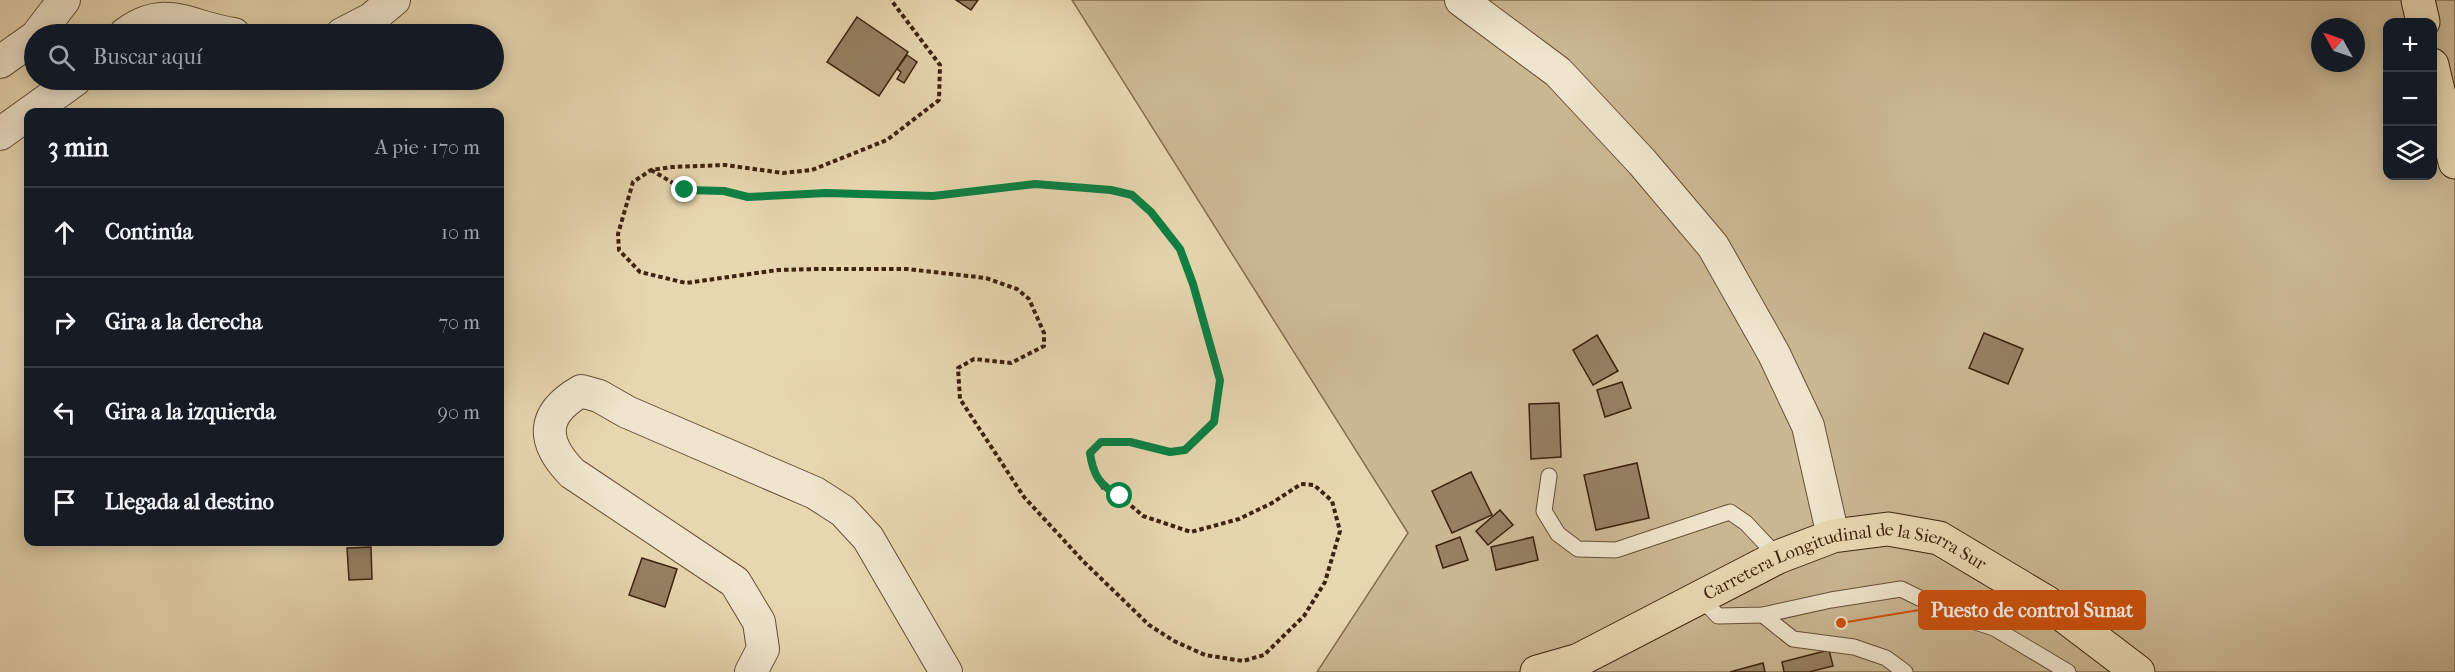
<!DOCTYPE html>
<html lang="es">
<meta charset="utf-8">
<style>
body{margin:0;font-family:"IM FELL French Canon",serif;background:#20242c;color:#f1f3f6}
.controls{position:absolute;right:18px;top:18px;display:grid;overflow:hidden;border-radius:12px;box-shadow:0 3px 15px #0003}
.controls button{width:54px;height:54px;display:grid;place-items:center;padding:0;border:0;border-bottom:2px solid #363941;background:#171b24;color:#f1f3f6;font:30px sans-serif}
.compass{position:absolute;left:2311px;top:18px;width:54px;height:54px;border-radius:50%;background:#171b24;box-shadow:0 3px 15px #0003;rotate:310deg}
.stop{position:absolute;width:18px;height:18px;margin:-14px;border:4px solid #0b8043;border-radius:50%;background:#fff}
.stop.end{background:#0b8043;border-color:#fff;box-shadow:0 2px 6px #0008}
.list{margin:0;padding:0;list-style:none}
h2{display:flex;justify-content:space-between;align-items:center;height:78px;margin:0;padding:0 24px;font-size:26px}
h2 small{font-size:20px;font-weight:400;color:#9ea1a6}
.list li{display:grid;grid-template-columns:39px 1fr auto;gap:18px;align-items:center;box-sizing:border-box;height:90px;padding:0 24px;border-top:2px solid #363941}
.list b{display:block;font-size:22px;white-space:nowrap}
.list em{font-size:20px;font-style:normal;color:#9ea1a6}
.icon{flex:none;width:33px;height:33px;fill:none;stroke:currentColor;stroke-width:2;stroke-linecap:round;stroke-linejoin:round}
.map{position:relative;flex:none;width:2455px;height:672px;overflow:hidden}
.search{position:absolute;background:#171b24;box-shadow:0 3px 15px #0003;left:24px;top:24px;width:480px;height:66px;display:flex;align-items:center;gap:15px;box-sizing:border-box;padding:0 21px;border-radius:33px;color:#9ea1a6;font-size:22px}
.panel{position:absolute;background:#171b24;box-shadow:0 3px 15px #0003;left:24px;top:108px;width:480px;height:438px;border-radius:12px}
.map>svg:first-child{display:block}
.green{fill:#cab894;stroke:#846d50;stroke-width:1.5;fill-rule:evenodd}
.building{fill:#958062;stroke:#3d220d;stroke-width:1.5}
.lines{fill:none;stroke-linecap:round;stroke-linejoin:round}
.service-casing{stroke:#684f36;stroke-width:17}
.minor-casing{stroke:#684f36;stroke-width:34}
.trunk-casing{stroke:#3d220d;stroke-width:35}
.path{stroke:#3d220d;stroke-width:4;stroke-dasharray:4.5 3;stroke-linecap:butt}
.service{stroke:#efe5cc;stroke-width:15}
.minor{stroke:#efe5cc;stroke-width:32}
.trunk{stroke:#e7d7b0;stroke-width:33}
.route{stroke:#0b8043;stroke-width:8}
.labels{text-anchor:middle;dominant-baseline:central;stroke-width:6;stroke-linejoin:round;paint-order:stroke}
.street-label{font-size:18px;fill:#3d220d;stroke:#efe5cc}
.leader{fill:none;stroke:#ce510c;stroke-width:2}
.callout-dot{fill:#ce510c;stroke:#efe5cc;stroke-width:2}
.callout{fill:#ce510c;stroke:#ce510c;stroke-width:2}
.callout-label{font-size:20px;text-anchor:middle;font-weight:bold;fill:#fff}
</style>
<div class="map">
<svg width="2455" height="672" viewBox="0 0 2455 672">
<rect width="100%" height="100%" fill="#e7d7b0"/>
<filter id="stains"><feTurbulence type="fractalNoise" baseFrequency=".00333" numOctaves="4"/><feColorMatrix values="0 0 0 0 .2 0 0 0 0 .09 0 0 0 0 .02 0 0 0 .5 -.17"/></filter>
<radialGradient id="worn" r=".72"><stop offset=".6" stop-color="#630" stop-opacity="0"/><stop offset="1" stop-color="#630" stop-opacity=".3"/></radialGradient>
<!-- green -->
<path class="green" d="M1072,0H2455V672H1317L1408,533ZM2388,22H2432V176H2388ZM2320,27H2356V63H2320Z"/>
<!-- building -->
<g class="building">
<path d="M956,0H978L971,10Z"/>
<path d="M857,17L908,52L879,96L827,62Z"/>
<path d="M907,55L917,62L904,83L897,79L901,72L897,69Z"/>
<path d="M1984,333L2023,349L2008,384L1969,368Z"/>
<path d="M1597,335L1618,371L1593,385L1573,350Z"/>
<path d="M1622,382L1631,408L1605,417L1597,390Z"/>
<path d="M1559,403L1561,457L1531,459L1529,404Z"/>
<path d="M1637,463L1649,518L1596,530L1584,475Z"/>
<path d="M1471,472L1492,515L1452,533L1432,491Z"/>
<path d="M1500,510L1513,525L1488,545L1476,531Z"/>
<path d="M1460,537L1468,560L1443,568L1436,546Z"/>
<path d="M1533,537L1538,560L1496,570L1491,547Z"/>
<path d="M371,547L372,579L349,580L347,548Z"/>
<path d="M642,558L677,569L665,607L629,595Z"/>
<path d="M1829,650L1833,666L1809,672H1784L1782,662Z"/>
<path d="M1763,663L1765,672H1730Z"/>
</g>
<g class="lines">
<!-- service casing -->
<g class="service-casing">
<g id="service">
<path d="M1549,476L1544,511L1558,534L1578,549L1616,550L1730,512L1746,523L1778,557"/>
<path d="M1700,597L1718,616L1763,615L1831,600L1901,589L1954,615L1994,628L2068,672"/>
<path d="M1763,615L1793,639L1854,647L1886,658L1905,672"/>
</g>
</g>
<!-- minor casing -->
<g class="minor-casing">
<g id="minor">
<path d="M1461,0L1558,72L1642,162L1713,246L1774,354L1808,426L1833,536"/>
<path d="M38,34L64,0"/>
<path d="M125,34C167,3 189,28 234,34"/>
<path d="M342,34L371,19L394,0"/>
<path d="M0,62L34,38"/>
<path d="M0,134L75,80"/>
<path d="M751,672L763,649L759,622L735,582L572,473C541,441 541,414 581,391L599,396L627,412L815,493L843,511L868,538L946,672"/>
</g>
</g>
<!-- trunk casing -->
<g class="trunk-casing">
<g id="trunk">
<path d="M2418,0L2423,22"/>
<path d="M2432,65L2455,162"/>
<path id="s1" d="M1537,672L1579,660L1778,557L1833,536L1888,529L1939,538L2046,602L2138,672"/>
</g>
</g>
<!-- path -->
<path class="path" d="M651,170L685,190L724,191L749,197L826,193L933,196L1035,184L1111,190L1132,195L1151,212L1180,249L1193,284L1220,380L1214,421L1185,450L1170,452L1130,442L1101,443L1090,453L1093,470L1103,488L1120,496L1143,516L1191,532L1239,519L1272,503L1301,484L1314,485L1332,501L1340,531L1325,582L1304,616L1264,655L1243,661L1205,655L1174,641L1149,625L1083,561L1024,497L960,399L958,368L974,359L1011,363L1044,346V333L1029,299L1017,289L986,278L907,269H818L778,270L686,283L640,272L619,250L618,234L633,182L651,170L672,167L725,165L783,173L812,170L887,140L939,100L940,65L891,0"/>
<!-- service -->
<use href="#service" class="service"/>
<!-- minor -->
<use href="#minor" class="minor"/>
<!-- trunk -->
<use href="#trunk" class="trunk"/>
</g>
<g class="lines">
<!-- route -->
<path class="route" d="M685,190L724,191L748,197L826,193L933,196L1035,184L1111,190L1132,195L1151,212L1180,249L1193,284L1220,380L1214,422L1185,450L1170,452L1130,442H1101L1090,453C1093,475 1100,486 1120,496"/>
</g>
<g class="labels">
<!-- street labels -->
<g class="street-label">
<text stroke="none"><textPath href="#s1" startOffset="336">Carretera Longitudinal de la Sierra Sur</textPath></text>
</g>
</g>
<!-- callouts -->
<path class="leader" d="M1841 623L1919 610"/>
<circle class="callout-dot" cx="1841" cy="623" r="6"/>
<rect class="callout" x="1919" y="591" width="226" height="38" rx="6"/>
<g class="callout-label">
<text x="2032" y="617">Puesto de control Sunat</text>
</g>
<rect width="100%" height="100%" filter="url(#stains)"/>
<rect width="100%" height="100%" fill="url(#worn)"/>
</svg>
<div class="controls">
<button>+</button>
<button>−</button>
<button><svg class="icon" aria-label="layers" viewBox="0 0 24 24"><path d="M12 4l9 5-9 5-9-5zM3 14l9 5 9-5"/></svg></button>
</div>
<svg class="compass" viewBox="-18 -18 36 36"><path d="M0-13l5 13h-10z" fill="#e53935"/><path d="M0 13l5-13h-10z" fill="#9ea1a6"/></svg>
<div class="stop" style="left:1120px;top:496px"></div>
<div class="stop end" style="left:685px;top:190px"></div>
<div class="search"><svg class="icon" aria-label="search" viewBox="0 0 24 24"><circle cx="10" cy="10" r="6"/><path d="M15 15l6 6"/></svg>Buscar aquí</div>
<section class="panel">
<h2>3 min<small>A pie · 170 m</small></h2>
<ul class="list">
<li><svg class="icon" aria-label="ahead" viewBox="0 0 24 24"><path d="M12 20V5M6 11l6-6 6 6"/></svg><div><b>Continúa</b></div><em>10 m</em></li>
<li><svg class="icon" aria-label="right" viewBox="0 0 24 24"><path d="M7 20v-9h11M14 6l5 5-5 5"/></svg><div><b>Gira a la derecha</b></div><em>70 m</em></li>
<li><svg class="icon" aria-label="left" viewBox="0 0 24 24"><path d="M17 20v-9H6M10 6l-5 5 5 5"/></svg><div><b>Gira a la izquierda</b></div><em>90 m</em></li>
<li><svg class="icon" aria-label="arrive" viewBox="0 0 24 24"><path d="M6 21V4h12l-3 4 3 4H6"/></svg><div><b>Llegada al destino</b></div></li>
</ul>
</section>
</div>
